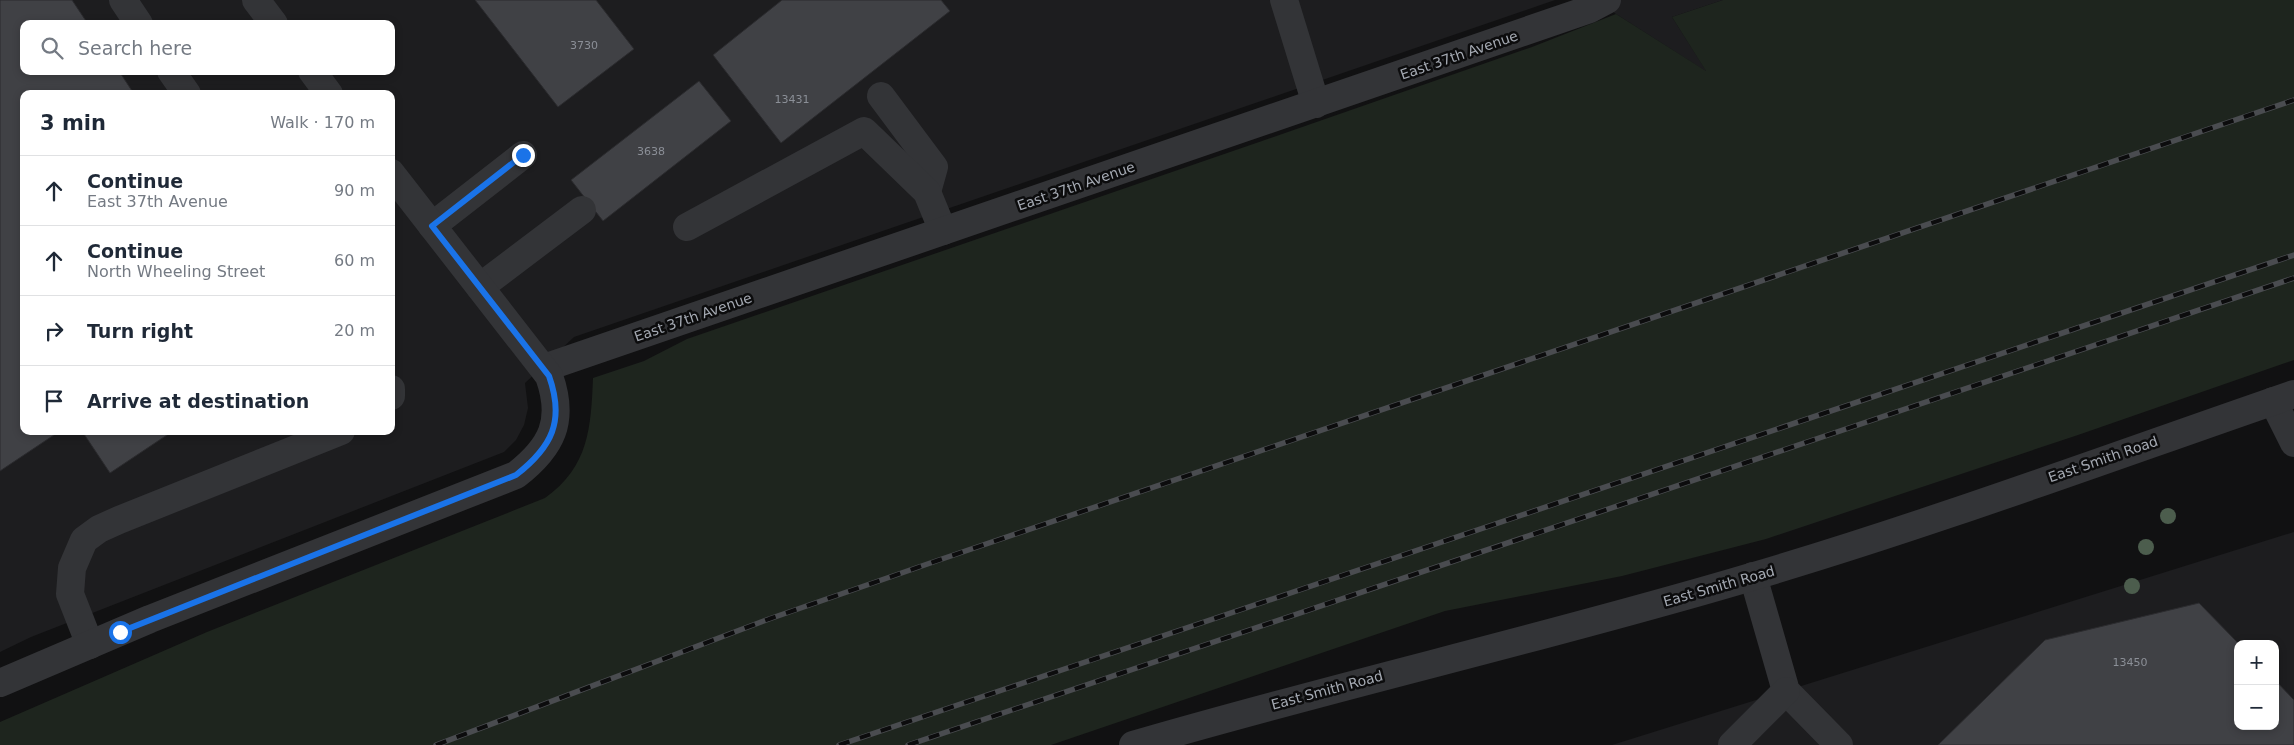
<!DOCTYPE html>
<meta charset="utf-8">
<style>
body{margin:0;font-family:"DejaVu Sans",sans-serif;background:#f6f6f7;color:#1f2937}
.controls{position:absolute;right:15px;bottom:15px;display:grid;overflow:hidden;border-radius:10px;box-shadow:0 2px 8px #0003}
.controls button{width:45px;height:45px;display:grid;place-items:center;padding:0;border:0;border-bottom:1px solid #e0e1e3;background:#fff;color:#1f2937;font:25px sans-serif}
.stop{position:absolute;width:15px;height:15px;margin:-11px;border:4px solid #1a73e8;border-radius:50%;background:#fff}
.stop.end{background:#1a73e8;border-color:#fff;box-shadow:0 1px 5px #0008}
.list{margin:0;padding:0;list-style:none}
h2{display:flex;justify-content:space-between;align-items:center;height:65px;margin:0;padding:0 20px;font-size:21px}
h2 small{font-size:16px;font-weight:400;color:#747a83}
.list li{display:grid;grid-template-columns:32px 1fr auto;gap:15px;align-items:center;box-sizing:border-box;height:70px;padding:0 20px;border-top:1px solid #e0e1e3}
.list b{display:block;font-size:19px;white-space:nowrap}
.list p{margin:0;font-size:16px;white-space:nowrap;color:#747a83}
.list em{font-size:16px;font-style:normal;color:#747a83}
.icon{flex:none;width:28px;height:28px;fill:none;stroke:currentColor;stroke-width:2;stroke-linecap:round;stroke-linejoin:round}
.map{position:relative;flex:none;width:2294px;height:745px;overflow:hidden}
.search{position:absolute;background:#fff;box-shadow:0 2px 8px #0003;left:20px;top:20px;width:375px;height:55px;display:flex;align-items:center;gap:12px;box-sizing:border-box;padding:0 18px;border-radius:10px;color:#747a83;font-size:19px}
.panel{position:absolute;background:#fff;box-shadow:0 2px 8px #0003;left:20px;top:90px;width:375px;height:345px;border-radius:10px}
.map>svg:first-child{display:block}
.built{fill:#1d1d1f;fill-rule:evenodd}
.green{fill:#1e251e}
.building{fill:#404145;stroke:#2b2b2e}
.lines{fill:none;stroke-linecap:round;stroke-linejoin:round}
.minor{stroke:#333437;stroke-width:28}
.rail-casing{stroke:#4a4c50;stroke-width:5.5}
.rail{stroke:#0c0c0d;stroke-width:4;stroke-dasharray:11;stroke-linecap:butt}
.tree{fill:#4c5d4d}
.route{stroke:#1a73e8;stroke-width:6}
.labels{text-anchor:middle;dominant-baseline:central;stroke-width:5;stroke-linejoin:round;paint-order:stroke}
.number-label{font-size:11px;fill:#8b8f97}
.street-label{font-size:14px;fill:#a4a9b2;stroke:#0c0c0d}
</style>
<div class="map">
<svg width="2294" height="745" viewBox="0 0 2294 745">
<rect width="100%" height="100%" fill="#111112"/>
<!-- built -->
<g class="built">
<path d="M0,0H1555L574,337L525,383L528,408L524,425L516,440L504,452L31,637L0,652ZM24,24H391V71H24ZM24,94H391V431H24Z"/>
<path d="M1599,0H1723L1672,17L1707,72L1616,14Z"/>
<path d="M2294,532V745H1612ZM2238,644H2275V726H2238Z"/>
</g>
<!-- green -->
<path class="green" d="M1723,0H2294V360L2078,435L1766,539L1622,576L1445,611L1051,745H0V722L207,632L545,498C589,467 591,427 593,378L644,361L687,339L1262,141L1532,47L1616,14L1706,71L1672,17Z"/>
<!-- building -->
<g class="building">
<path d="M0,0H72L88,24H24V71H119L134,94H24V431H60L0,471Z"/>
<path d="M475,0H596L634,49L558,107Z"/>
<path d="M782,0H941L950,11L781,143L713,55Z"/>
<path d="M699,81L731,121L603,221L571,180Z"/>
<path d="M82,431H173L110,473Z"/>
<path d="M2199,603L2239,644L2238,726H2275V680L2294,700V745H1938L2045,640Z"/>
</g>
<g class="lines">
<!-- minor -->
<g class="minor">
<path d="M123,0L139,24"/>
<path d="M256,0L274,24"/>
<path d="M1284,0L1316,104"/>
<path d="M171,71L187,94"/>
<path d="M312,71L329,94"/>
<path d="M881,96L934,167L927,192"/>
<path d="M432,226L523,155"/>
<path d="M687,227L864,131L927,192L943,231"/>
<path d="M480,287L582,210"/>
<path d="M544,368L1590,9L1607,0"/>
<path d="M391,389V396"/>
<path d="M2273,401L2294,443"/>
<path d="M1753,576L1786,691L1839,745"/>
<path d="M90,645L70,594L72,568L84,540L99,529L119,520L341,431"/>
<path d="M0,683L150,619L516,475C552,447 565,421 549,376L391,173"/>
<path d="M1133,745C1338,685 1546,638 1751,577C1934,523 2114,456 2294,394"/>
<path d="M1732,745L1786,691"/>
</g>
<!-- rail casing -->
<g class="rail-casing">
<g id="rail">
<path d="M436,745L769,619L939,560L2294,100"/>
<path d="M839,745L2294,255"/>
<path d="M908,745L2294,278"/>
</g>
</g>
<!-- rail -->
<use href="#rail" class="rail"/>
</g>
<!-- trees -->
<g class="tree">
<circle cx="2168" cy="516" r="8"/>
<circle cx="2146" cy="547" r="8"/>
<circle cx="2132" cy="586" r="8"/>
</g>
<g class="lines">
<!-- route -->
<path class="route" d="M120,632L516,475C552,447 565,421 549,376L432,226L523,155"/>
</g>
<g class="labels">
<!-- number labels -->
<g class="number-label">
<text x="584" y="45">3730</text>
<text x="792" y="99">13431</text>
<text x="651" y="151">3638</text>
<text x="2130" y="662">13450</text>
</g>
<!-- street labels -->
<g class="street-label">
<text transform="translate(1459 55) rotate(-19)">East 37th Avenue</text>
<text transform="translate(1076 186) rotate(-19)">East 37th Avenue</text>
<text transform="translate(693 317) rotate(-19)">East 37th Avenue</text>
<text transform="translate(2103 459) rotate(-19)">East Smith Road</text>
<text transform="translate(1719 586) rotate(-16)">East Smith Road</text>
<text transform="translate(1327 690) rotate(-15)">East Smith Road</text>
</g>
</g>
</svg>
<div class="controls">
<button>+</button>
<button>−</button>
</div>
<div class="stop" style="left:120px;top:632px"></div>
<div class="stop end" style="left:523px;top:155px"></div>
<div class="search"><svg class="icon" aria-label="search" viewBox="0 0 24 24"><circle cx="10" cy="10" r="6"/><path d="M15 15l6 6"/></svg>Search here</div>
<section class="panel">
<h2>3 min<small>Walk · 170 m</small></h2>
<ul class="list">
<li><svg class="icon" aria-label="ahead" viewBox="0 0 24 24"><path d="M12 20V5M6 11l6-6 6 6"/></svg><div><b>Continue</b><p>East 37th Avenue</p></div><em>90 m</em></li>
<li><svg class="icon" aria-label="ahead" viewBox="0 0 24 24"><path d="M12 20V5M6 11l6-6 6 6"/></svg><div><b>Continue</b><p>North Wheeling Street</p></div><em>60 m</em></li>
<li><svg class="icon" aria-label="right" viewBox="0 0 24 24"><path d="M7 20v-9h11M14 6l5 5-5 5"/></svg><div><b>Turn right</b></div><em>20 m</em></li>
<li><svg class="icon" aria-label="arrive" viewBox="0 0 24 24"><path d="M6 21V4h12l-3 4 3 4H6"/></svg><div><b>Arrive at destination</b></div></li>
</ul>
</section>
</div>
